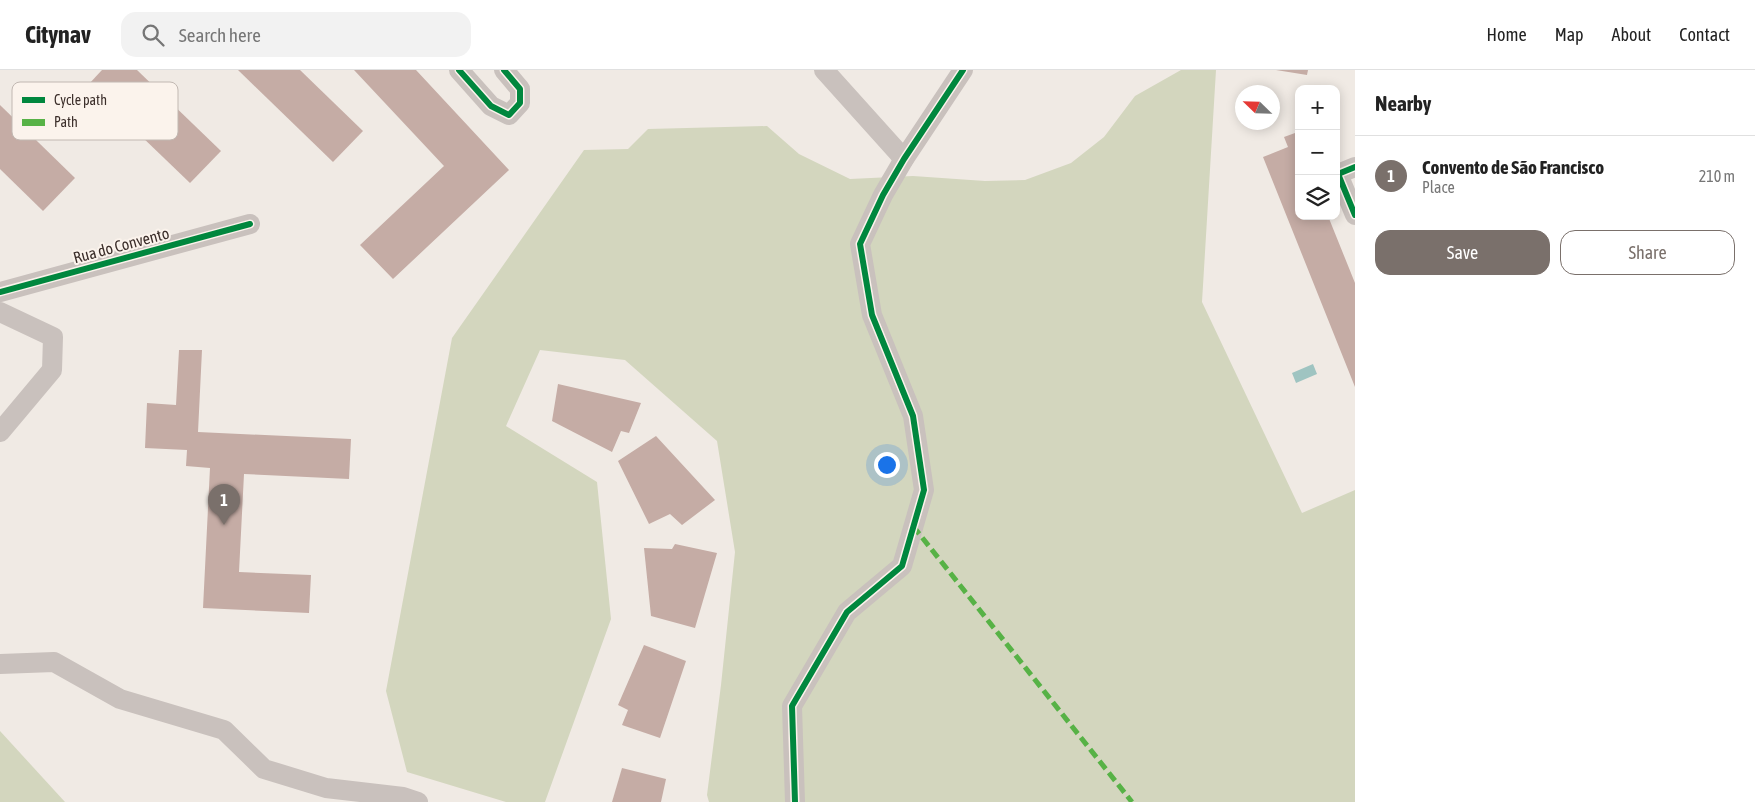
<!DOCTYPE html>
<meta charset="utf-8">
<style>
body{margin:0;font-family:"Asap Condensed",sans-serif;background:#f2f2f2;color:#222}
.controls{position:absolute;right:15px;top:15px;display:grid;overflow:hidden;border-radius:10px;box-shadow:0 2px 12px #0003}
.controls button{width:45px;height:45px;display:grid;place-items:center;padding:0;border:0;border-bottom:1px solid #e0e0e0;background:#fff;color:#222;font:25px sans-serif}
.compass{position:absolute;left:1235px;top:15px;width:45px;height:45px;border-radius:50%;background:#fff;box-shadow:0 2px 12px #0003;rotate:293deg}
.you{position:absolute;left:886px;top:394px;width:18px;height:18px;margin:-12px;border:4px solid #fff;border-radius:50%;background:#1a73e8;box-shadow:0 0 0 8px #1a73e833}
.badge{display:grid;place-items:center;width:32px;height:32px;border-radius:50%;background:#7a706b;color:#fff;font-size:16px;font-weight:700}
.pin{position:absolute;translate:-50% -41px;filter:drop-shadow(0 1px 2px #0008)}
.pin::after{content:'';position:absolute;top:26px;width:18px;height:15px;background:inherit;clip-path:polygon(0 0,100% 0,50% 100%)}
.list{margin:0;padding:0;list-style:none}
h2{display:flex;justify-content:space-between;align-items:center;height:65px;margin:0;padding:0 20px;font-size:21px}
h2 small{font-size:16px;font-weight:400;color:#767676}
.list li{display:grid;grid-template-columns:32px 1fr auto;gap:15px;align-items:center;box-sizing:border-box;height:80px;padding:0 20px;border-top:1px solid #e0e0e0}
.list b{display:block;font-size:19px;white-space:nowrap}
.list p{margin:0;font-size:16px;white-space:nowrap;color:#767676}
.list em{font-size:16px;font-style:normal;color:#767676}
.actions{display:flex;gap:10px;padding:15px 20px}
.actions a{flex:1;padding:11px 0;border:1px solid #7a706b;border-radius:15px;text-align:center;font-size:18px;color:#7a706b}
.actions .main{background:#7a706b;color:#fff}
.icon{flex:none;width:28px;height:28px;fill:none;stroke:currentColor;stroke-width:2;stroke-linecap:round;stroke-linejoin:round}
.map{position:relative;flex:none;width:1355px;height:732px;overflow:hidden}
header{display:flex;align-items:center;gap:30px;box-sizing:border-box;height:70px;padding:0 25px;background:#fff;border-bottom:1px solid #e0e0e0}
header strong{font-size:24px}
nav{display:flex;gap:28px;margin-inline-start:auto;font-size:18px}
.search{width:350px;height:45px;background:#f2f2f2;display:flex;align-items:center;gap:12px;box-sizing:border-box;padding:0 18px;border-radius:15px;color:#767676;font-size:19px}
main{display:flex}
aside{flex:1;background:#fff}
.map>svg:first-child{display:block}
.green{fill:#d3d6be}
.water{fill:#9fc4c1}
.building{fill:#c5aca5}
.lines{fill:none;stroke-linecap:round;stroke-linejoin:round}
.minor{stroke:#c9c1bd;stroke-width:20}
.quiet{stroke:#57b246;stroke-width:5;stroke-dasharray:10 5;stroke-linecap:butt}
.cycleway-casing{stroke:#fbf3ec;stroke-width:9}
.cycleway{stroke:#00873e;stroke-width:6}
.labels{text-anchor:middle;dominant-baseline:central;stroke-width:4;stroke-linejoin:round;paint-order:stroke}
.street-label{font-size:16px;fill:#3b2e2a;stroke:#fbf3ec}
.key{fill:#fbf3ec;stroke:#c1b8b2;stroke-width:1}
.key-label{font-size:14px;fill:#3b2e2a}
</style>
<header>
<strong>Citynav</strong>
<div class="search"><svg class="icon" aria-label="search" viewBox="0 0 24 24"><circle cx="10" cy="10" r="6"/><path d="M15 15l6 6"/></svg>Search here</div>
<nav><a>Home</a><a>Map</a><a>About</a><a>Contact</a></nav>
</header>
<main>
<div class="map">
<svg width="1355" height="732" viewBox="0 0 1355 732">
<rect width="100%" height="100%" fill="#f0eae4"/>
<!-- green -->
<g class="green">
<path d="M1181,0H1216L1202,232L1302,443L1355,420V732H709L707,725L721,615L735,482L717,371L625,290L540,280L506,356L597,412L611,549L545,732H506L407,702L386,621L452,268L584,80L628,79L648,59L767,56L799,84L850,109L913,106L985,111L1025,110L1071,93L1104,67L1135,26Z"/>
<path d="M0,661L65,732H0Z"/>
</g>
<!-- water -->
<path class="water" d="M1313,294L1317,304L1296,313L1292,303Z"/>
<!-- building -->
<g class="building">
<path d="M102,0H137L221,81L190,113L88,15Z"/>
<path d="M238,0H300L363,61L333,92Z"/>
<path d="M354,0H416L509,100L393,209L360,175L444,96Z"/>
<path d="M1276,0H1308L1307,5Z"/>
<path d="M0,35L75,108L43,141L0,99Z"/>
<path d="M1295,63L1299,72V146H1328L1355,213V317L1263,87L1288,77L1284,67Z"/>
<path d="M179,280H202L198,362L351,369L349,409L244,404L239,502L311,505L309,543L203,538L210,398L186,396L187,380L145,378L147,333L176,335Z"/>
<path d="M558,314L641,333L629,363L621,361L612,382L552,351Z"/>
<path d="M656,366L715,430L682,455L670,444L649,454L618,391Z"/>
<path d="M675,474L717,483L695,558L651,546L644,478L672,479Z"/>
<path d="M644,575L686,591L660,668L622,655L628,640L618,635Z"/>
<path d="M622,698L666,709L661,732H612Z"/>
</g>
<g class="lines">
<!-- minor -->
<g class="minor">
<path d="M459,0L491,36L509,45L520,33V19L504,0"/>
<path d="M824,0L904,89"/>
<path d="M1355,97L1338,104L1355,145"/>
<path d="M0,222L250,154"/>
<path d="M0,242L53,267L52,300L0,362"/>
<path d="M0,594L54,592L120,629L224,660L264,699L326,718L403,727L418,732"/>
<path d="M795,732L792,636L847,542L902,496L924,420L913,346L872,245L860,174L883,125L904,89L963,0"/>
</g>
<!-- quiet -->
<path class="quiet" d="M913,456L1132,732"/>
<!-- cycleway casing -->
<g class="cycleway-casing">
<g id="cycleway">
<path d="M459,0L491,36L509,45L520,33V19L504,0"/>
<path d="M1355,97L1338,104L1355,145"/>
<path d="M0,222L250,154"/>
<path d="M795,732L792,636L847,542L902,496L924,420L913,346L872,245L860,174L883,125L904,89L963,0"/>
</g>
</g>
<!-- cycleway -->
<use href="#cycleway" class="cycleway"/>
</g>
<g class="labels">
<!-- street labels -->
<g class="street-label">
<text transform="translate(121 175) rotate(-15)">Rua do Convento</text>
</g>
</g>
<!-- legend -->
<rect x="12" y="12" width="166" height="58" rx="8" class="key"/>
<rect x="22" y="27" width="23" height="6" fill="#00873e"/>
<rect x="22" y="49" width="23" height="7" fill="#57b246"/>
<g class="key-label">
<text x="54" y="35">Cycle path</text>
<text x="54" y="57">Path</text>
</g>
</svg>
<div class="controls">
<button>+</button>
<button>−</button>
<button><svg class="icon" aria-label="layers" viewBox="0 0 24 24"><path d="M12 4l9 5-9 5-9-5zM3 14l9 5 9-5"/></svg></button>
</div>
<svg class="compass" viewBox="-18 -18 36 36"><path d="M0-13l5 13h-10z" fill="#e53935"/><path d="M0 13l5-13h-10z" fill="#767676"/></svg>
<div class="you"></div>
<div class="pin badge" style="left:224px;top:455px">1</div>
</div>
<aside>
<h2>Nearby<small></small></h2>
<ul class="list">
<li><span class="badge">1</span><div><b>Convento de São Francisco</b><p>Place</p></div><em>210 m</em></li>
</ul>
<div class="actions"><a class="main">Save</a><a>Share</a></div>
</aside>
</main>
